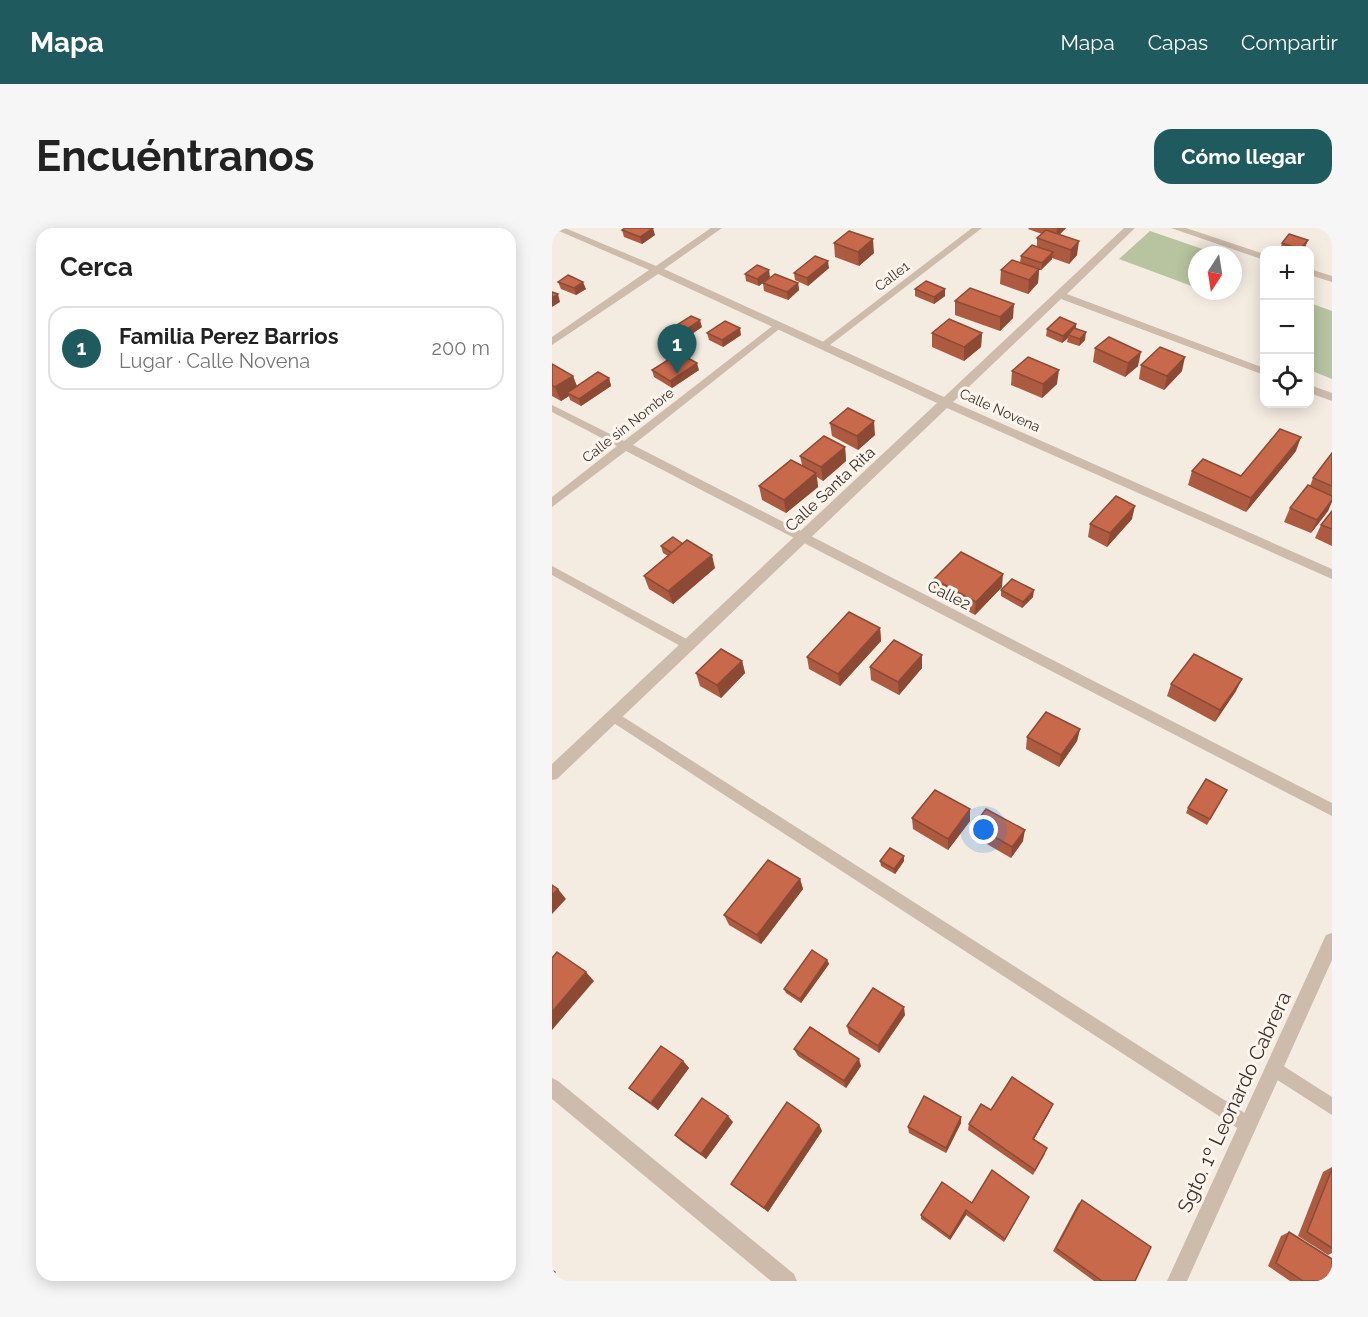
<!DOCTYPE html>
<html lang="es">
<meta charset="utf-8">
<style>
body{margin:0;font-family:Raleway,sans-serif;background:#f6f6f6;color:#222}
.controls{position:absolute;right:18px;top:18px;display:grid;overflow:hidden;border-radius:12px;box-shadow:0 3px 15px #0003}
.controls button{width:54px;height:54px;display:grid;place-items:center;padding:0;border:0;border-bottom:2px solid #e0e0e0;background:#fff;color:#222;font:30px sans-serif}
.compass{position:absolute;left:636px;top:18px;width:54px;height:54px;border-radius:50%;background:#fff;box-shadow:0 3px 15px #0003;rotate:192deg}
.you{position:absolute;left:432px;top:602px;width:21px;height:21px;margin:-15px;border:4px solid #fff;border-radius:50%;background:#1a73e8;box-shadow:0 0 0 9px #1a73e833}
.badge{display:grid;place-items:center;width:39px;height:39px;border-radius:50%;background:#1f5a5e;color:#fff;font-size:20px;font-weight:700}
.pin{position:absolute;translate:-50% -50px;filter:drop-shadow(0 2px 3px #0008)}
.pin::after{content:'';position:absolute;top:32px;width:21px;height:18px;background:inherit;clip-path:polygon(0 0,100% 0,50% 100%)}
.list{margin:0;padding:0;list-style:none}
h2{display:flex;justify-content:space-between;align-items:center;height:78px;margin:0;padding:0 24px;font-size:26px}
h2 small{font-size:20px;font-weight:400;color:#767676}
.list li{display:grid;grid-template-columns:39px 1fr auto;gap:18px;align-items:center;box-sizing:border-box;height:84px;margin:0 12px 12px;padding:0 12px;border:2px solid #e0e0e0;border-radius:18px}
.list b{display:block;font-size:22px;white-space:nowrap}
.list p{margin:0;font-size:20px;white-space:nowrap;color:#767676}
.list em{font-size:20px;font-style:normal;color:#767676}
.icon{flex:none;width:33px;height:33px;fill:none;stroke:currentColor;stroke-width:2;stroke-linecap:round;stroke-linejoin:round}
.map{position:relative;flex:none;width:780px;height:1053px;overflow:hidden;border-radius:18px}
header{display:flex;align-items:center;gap:36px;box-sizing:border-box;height:84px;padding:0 30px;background:#1f5a5e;color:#fff}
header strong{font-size:28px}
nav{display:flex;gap:33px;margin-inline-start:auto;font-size:21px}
.intro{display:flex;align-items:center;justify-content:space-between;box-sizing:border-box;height:144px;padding:0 36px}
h1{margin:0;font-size:42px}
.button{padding:15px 27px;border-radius:18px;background:#1f5a5e;color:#fff;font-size:21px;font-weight:700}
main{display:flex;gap:36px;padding:0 36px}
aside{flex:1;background:#fff;border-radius:18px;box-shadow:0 3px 15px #0003}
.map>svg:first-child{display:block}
.green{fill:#b8c4a0}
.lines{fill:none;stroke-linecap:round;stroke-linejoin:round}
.lane{fill:#cdbbac;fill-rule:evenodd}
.street{fill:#cdbbac;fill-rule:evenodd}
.wall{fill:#ac5a40}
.shaded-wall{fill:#8c4a34}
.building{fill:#c8694b;stroke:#8c4a34;stroke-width:1.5}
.labels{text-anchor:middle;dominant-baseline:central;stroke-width:6;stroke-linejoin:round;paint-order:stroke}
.far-street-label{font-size:14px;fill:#3b302b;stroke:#fbf5ee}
.street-label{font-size:16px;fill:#3b302b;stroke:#fbf5ee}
.near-street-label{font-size:20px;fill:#3b302b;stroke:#fbf5ee}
</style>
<header>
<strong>Mapa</strong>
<nav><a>Mapa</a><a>Capas</a><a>Compartir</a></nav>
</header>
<div class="intro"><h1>Encuéntranos</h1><a class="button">Cómo llegar</a></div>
<main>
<aside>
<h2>Cerca<small></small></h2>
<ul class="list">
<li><span class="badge">1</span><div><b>Familia Perez Barrios</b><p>Lugar · Calle Novena</p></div><em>200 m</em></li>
</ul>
</aside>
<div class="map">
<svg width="780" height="1053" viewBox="0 0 780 1053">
<rect width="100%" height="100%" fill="#f4ebe1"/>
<!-- green -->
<g class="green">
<path d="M598,3L668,27H645V60L567,31Z"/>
<path d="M758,75L780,83V151L758,142Z"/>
</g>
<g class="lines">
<!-- lane -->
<g class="lane">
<path d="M420,0H430L274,120H268V116Z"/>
<path d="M223,96L231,98L81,217L780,575V588L74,223L0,279V269L65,218L0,184V177L72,213Z"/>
<path d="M0,338L140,414L142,417L140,420H132L0,347Z"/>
<path d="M62,483L702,891L704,897L702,903L696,905L690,903L57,492L55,488L57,484Z"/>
<path d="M722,832L780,869V887L716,846L714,840L716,834Z"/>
</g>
<!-- street -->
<g class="street">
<path d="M0,0H13L104,38L159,0H170L112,41L392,169L572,0H583L515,66L712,140V147L509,71L401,174L780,341V351L395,180L5,551L0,552V536L385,175L106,46L0,117V109L97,42Z"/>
<path d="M619,0H634L712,26V32Z"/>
<path d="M758,41L780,48V54L758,47Z"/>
<path d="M758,157L780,165V173L758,165Z"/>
<path d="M780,705V732L635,1053H615L774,707Z"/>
<path d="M0,850L6,853L242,1046L245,1053H219L0,871Z"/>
</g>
</g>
<!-- wall -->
<g class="wall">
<path d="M477,0H514L507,7L525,27L517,36L500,30V31L489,42H487L486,55L476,66L448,56L449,42L468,35L469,28L485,19V10L490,6L476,1Z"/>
<path d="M70,2L103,7L90,16L72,9Z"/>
<path d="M756,12L753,19L751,22H728L730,15Z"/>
<path d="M282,15L322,25L307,38L283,29Z"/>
<path d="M277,40L256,58L243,52L242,45Z"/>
<path d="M193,46L218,49L207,58L194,53Z"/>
<path d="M6,54L34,61L24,67L9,61Z"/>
<path d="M211,55H246L247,62L236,72L212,63Z"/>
<path d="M363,61H393V68L382,76L363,68Z"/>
<path d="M403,73L461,90L448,103L403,87Z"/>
<path d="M150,99L131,112L122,107L120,100Z"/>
<path d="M495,101H524L533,112L527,118L515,114L516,110L510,115L494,108Z"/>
<path d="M155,105L189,107L171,119L157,112Z"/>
<path d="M380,105H430L429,119L412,133L380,119Z"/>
<path d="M543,120L586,138L573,149L541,134Z"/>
<path d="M0,136L21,148L25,158L57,150L59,158L29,178L18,172L17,168L9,173L0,168Z"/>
<path d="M589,137L630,143L612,162L587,151Z"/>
<path d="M100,142H147L120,160L102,149Z"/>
<path d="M460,143L505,156L490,170L459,157Z"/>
<path d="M278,195L323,207L306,222L280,208Z"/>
<path d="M293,219L294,233L271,253L265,249L266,259L234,285L210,272L207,258L250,237L248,228Z"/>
<path d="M744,223L694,284L636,257L640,243L689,248Z"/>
<path d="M780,225V274L776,283L759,305L732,294L738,280L758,258L761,250Z"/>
<path d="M780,283V318L763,310L769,297Z"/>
<path d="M580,291L555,319L536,309L538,296Z"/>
<path d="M109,318L163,340L121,376L97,361L92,348L116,328L111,325Z"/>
<path d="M382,351L450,359L423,387L382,364Z"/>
<path d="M449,362L481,369L470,380L449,368Z"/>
<path d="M328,400L329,413L288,458L257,441L255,429Z"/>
<path d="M190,433L193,445L169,470L148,458L144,445Z"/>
<path d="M318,439L370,440L347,467L319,452Z"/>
<path d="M619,456L684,463L663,494L615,468Z"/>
<path d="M528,501L525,513L507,539L474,521L475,509Z"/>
<path d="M675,562L655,597L634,585L636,580Z"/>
<path d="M360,590L418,593L396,622L361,601Z"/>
<path d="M422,597L471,613L459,630L421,608Z"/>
<path d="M352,628V633L343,646L329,638L328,633Z"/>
<path d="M248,651L251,661L209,716L177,697L172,687Z"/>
<path d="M275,732L277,736L249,775L234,765L232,761Z"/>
<path d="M353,787L327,825L297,806L295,798Z"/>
<path d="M242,821L309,838L294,860L246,828Z"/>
<path d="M131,833L137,840L106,882L84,866L77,860Z"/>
<path d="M439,882L498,883L482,911L493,926L481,947L416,902L417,896Z"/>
<path d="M181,894L154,931L129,913L123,907Z"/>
<path d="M409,895L394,925L357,905L356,899Z"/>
<path d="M267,897L270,903L216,984L179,956Z"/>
<path d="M780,939V1025L776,1027L746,1008L771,944Z"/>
<path d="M530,972L583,1053H542L501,1023L526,976Z"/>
<path d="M475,973L452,1014L414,987L398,1012L369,991V987L420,975Z"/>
<path d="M737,1004L780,1053H738L716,1038L729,1008Z"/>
</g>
<!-- shaded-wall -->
<g class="shaded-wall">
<path d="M101,0L103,7L90,16L88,9Z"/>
<path d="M505,0H514L504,10Z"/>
<path d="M321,11L322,25L307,38L306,24Z"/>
<path d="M756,12L753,19L751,22H748Z"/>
<path d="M527,13L525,27L517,36L519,22Z"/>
<path d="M501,24L500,31L489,42L490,35Z"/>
<path d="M276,33L277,40L256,58L255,50Z"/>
<path d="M487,41L486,55L476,66L477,52Z"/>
<path d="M217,42L218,49L207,58L205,51Z"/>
<path d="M31,54L34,61L24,67L22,60Z"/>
<path d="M246,55L247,62L236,72L235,64Z"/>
<path d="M393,61V68L382,76V69Z"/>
<path d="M6,66L8,74L0,79V70Z"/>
<path d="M462,76L461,90L448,103V89Z"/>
<path d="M148,92L150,99L131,112L129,105Z"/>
<path d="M524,96V103L516,107V110L510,115L511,108Z"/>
<path d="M188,100L189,107L171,119L170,112Z"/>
<path d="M534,104L533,112L527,118L528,111Z"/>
<path d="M430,105L429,119L412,133V119Z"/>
<path d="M589,124L586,138L573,149L576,135Z"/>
<path d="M633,129L630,143L612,162L615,148Z"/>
<path d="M145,135L147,142L120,160L118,153Z"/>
<path d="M507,142L505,156L490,170L491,156Z"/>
<path d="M21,148L26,162L15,165L17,168L9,173L3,159Z"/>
<path d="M57,150L59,158L29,178L27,171Z"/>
<path d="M322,193L323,207L306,222L305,208Z"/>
<path d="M749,209L744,223L694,284L699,270Z"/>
<path d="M293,219L294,233L271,253L269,239Z"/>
<path d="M264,245L266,259L234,285L232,272Z"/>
<path d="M780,272L776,283L759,305L765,292Z"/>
<path d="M583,278L580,291L555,319L558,305Z"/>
<path d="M160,327L163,340L121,376L116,363Z"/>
<path d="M451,346L450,359L423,387L424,374Z"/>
<path d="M482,362L481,369L470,380L471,374Z"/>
<path d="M328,400L329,413L288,458L286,446Z"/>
<path d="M370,427V440L347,467L346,454Z"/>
<path d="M190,433L193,445L169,470L165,457Z"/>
<path d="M690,451L684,463L663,494L668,482Z"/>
<path d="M528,501L525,513L507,539L509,527Z"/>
<path d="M418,581V593L396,622V611Z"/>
<path d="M473,602L471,613L459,630L460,619Z"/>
<path d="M352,628V633L343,646L342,641Z"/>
<path d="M248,651L251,661L209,716L205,707Z"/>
<path d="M6,661L14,671L0,686V667Z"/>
<path d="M275,732L277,736L249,775L248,771Z"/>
<path d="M34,744L42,753L0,802V784Z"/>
<path d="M352,779L353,787L327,825L326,818Z"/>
<path d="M307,831L309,838L294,860L292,853Z"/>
<path d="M131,833L137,840L106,882L99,875Z"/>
<path d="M501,876L498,883L479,916L481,911Z"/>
<path d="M176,888L181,894L154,931L149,926Z"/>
<path d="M409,889V895L394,925V920Z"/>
<path d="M267,897L270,903L216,984L212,980Z"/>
<path d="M414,982V987L398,1012V1009Z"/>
<path d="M0,1041L4,1044L0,1049Z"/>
</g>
<!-- building -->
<g class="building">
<path d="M73,0H101L88,9L70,2Z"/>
<path d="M494,2L527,13L519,22L485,10Z"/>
<path d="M297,3L321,11L306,24L282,15Z"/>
<path d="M737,6L756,12L748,21L730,15Z"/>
<path d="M480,17L501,24L490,35L469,28Z"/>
<path d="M263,28L276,33L255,50L242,45Z"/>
<path d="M460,32L487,41L477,52L449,42Z"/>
<path d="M205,37L217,42L205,51L193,46Z"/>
<path d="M223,46L246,55L235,64L211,55Z"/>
<path d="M16,47L31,54L22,60L6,54Z"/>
<path d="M374,53L393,61L382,69L363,61Z"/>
<path d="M418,60L462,76L448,89L403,73Z"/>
<path d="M0,64L6,66L0,70Z"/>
<path d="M139,88L148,92L129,105L120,100Z"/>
<path d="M508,89L524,96L511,108L495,101Z"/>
<path d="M397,91L430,105L412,119L380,105Z"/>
<path d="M173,93L188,100L170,112L155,105Z"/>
<path d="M522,100L534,104L528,111L516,107Z"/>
<path d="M557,109L589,124L576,135L543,120Z"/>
<path d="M608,119L633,129L615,148L589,137Z"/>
<path d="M127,125L145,135L118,153L100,142Z"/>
<path d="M476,129L507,142L491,156L460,143Z"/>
<path d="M0,136L21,148L3,159L0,157Z"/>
<path d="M46,144L57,150L27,171L15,165Z"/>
<path d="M296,180L322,193L305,208L278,195Z"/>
<path d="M728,201L749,209L699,270L640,243L651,231L689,248Z"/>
<path d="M272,208L293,219L269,239L248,228Z"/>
<path d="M780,225V258L761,250Z"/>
<path d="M239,232L264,245L232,272L207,258Z"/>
<path d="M756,257L780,268V272L765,292L738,280Z"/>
<path d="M564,268L583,278L558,305L538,296Z"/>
<path d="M780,283V301L769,297Z"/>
<path d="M121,309L131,316L120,325L109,318Z"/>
<path d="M135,312L160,327L116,363L92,348Z"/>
<path d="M409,324L451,346L424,374L382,351Z"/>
<path d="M460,351L482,362L471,374L449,362Z"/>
<path d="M297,384L328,400L286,446L255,429Z"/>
<path d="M342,412L370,427L346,454L318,439Z"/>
<path d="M169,421L190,433L165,457L144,445Z"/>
<path d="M642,426L690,451L668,482L619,456Z"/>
<path d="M494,484L528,501L509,527L475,509Z"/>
<path d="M654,551L675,562L658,591L636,580Z"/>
<path d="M383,562L418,581L396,611L360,590Z"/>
<path d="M434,581L473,602L460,619L422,597Z"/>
<path d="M338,620L352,628L342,641L328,633Z"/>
<path d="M216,632L248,651L205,707L172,687Z"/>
<path d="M0,657L6,661L0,667Z"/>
<path d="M260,722L275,732L248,771L232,761Z"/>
<path d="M5,724L34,744L0,784V730Z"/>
<path d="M321,760L352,779L326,818L295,798Z"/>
<path d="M258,799L307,831L292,853L242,821Z"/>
<path d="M109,818L131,833L99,875L77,860Z"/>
<path d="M460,849L501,876L481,911L495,920L483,942L417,896L429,876L439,882Z"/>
<path d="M372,868L409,889L394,920L356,899Z"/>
<path d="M150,870L176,888L149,926L123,907Z"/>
<path d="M235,874L267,897L212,980L179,956Z"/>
<path d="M780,941V1020L755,1004Z"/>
<path d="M440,942L477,969L453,1011L414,982L398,1009L369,987L390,954L420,975Z"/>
<path d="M530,972L599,1019L583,1053H550L504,1020Z"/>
<path d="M737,1004L780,1031V1053H751L724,1035Z"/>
</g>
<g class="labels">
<!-- far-street labels -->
<g class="far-street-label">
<text transform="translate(340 48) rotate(-37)">Calle1</text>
<text transform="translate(448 182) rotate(24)">Calle Novena</text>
<text transform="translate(76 197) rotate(-38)">Calle sin Nombre</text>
</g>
<!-- street labels -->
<g class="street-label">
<text transform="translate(278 261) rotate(-43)">Calle Santa Rita</text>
<text transform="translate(397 367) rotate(27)">Calle2</text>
</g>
<!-- near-street labels -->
<g class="near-street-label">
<text transform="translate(682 874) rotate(-65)">Sgto. 1º Leonardo Cabrera</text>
</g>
</g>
</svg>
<div class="controls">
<button>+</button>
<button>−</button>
<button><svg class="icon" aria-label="locate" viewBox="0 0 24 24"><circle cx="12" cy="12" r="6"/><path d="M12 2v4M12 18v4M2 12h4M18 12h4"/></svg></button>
</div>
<svg class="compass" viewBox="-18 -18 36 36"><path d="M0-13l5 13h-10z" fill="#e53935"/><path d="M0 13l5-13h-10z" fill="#767676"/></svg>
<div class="you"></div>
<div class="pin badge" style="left:125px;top:146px">1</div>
</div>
</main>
